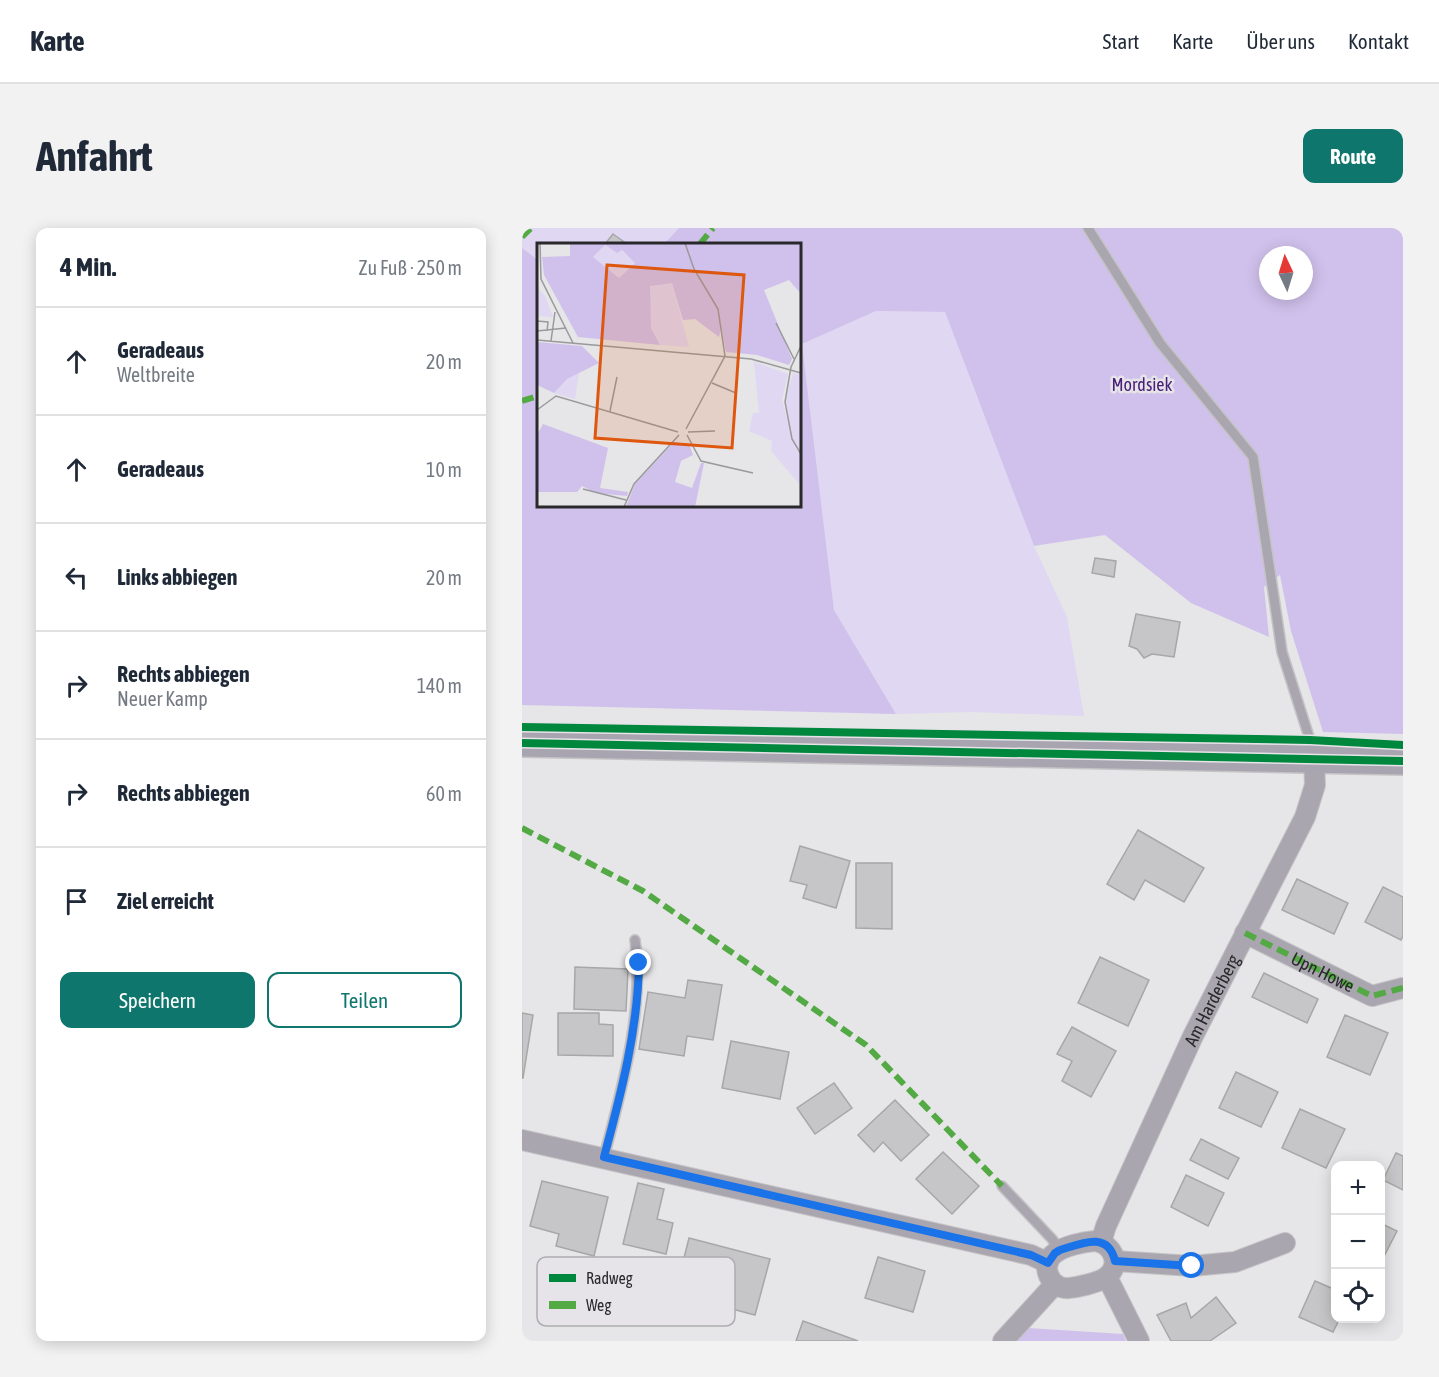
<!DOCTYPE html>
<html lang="de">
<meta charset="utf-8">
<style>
body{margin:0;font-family:"Asap Condensed",sans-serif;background:#f2f2f3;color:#1f2937}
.controls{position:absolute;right:18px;bottom:18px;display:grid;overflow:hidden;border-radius:12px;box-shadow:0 3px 15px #0003}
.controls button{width:54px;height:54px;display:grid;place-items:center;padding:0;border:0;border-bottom:2px solid #e0e1e3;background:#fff;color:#1f2937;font:30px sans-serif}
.compass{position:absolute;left:737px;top:18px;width:54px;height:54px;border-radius:50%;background:#fff;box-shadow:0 3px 15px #0003;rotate:356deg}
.stop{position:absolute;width:18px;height:18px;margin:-14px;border:4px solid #1a73e8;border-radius:50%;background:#fff}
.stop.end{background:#1a73e8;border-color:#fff;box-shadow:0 2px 6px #0008}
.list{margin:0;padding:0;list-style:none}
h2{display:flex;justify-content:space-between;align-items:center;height:78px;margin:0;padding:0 24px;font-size:26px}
h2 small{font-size:20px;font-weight:400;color:#747a83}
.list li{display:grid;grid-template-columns:39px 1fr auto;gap:18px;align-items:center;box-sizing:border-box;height:108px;padding:0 24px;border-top:2px solid #e0e1e3}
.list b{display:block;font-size:22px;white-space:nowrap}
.list p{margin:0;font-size:20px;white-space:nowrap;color:#747a83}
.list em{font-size:20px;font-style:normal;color:#747a83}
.actions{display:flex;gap:12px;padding:18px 24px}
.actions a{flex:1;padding:14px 0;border:2px solid #0f766e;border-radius:12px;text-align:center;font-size:21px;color:#0f766e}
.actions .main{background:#0f766e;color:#fff}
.icon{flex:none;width:33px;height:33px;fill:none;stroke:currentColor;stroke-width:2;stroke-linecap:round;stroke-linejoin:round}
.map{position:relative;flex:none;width:881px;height:1113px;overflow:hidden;border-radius:12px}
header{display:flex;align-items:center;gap:36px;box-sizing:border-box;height:84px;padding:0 30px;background:#fff;border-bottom:2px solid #e0e1e3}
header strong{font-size:28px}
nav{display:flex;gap:33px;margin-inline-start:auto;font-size:21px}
.intro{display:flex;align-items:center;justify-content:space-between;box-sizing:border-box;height:144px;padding:0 36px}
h1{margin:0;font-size:42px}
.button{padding:15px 27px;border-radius:12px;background:#0f766e;color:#fff;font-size:21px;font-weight:700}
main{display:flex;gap:36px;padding:0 36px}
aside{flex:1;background:#fff;border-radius:12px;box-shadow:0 3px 15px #0003}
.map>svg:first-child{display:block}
.green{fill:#e0d7f3}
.forest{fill:#d0c1ec;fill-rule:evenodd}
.building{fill:#c6c5c7;stroke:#a7a7a8;stroke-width:1.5}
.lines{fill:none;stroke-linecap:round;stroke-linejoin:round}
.lane-casing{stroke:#c4c3c5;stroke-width:12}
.street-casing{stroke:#c4c3c5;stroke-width:22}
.secondary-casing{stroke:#c4c3c5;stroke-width:30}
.lane{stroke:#aaa6b0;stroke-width:9}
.street{stroke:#aaa6b0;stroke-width:20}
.secondary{stroke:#a9a5b0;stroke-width:27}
.quiet{stroke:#53aa44;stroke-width:6;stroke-dasharray:12 6;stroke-linecap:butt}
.cycleway-casing{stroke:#e6e4e8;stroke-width:11}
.cycleway{stroke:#00873e;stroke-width:8}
.route{stroke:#1a73e8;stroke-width:8}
.labels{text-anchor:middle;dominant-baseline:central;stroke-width:5;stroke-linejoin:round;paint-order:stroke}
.park-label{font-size:18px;fill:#482078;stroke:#e6e4e8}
.street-label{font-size:18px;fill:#29282a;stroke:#e6e4e8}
.inset-road{fill:none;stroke:#9a999b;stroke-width:1.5}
.view{fill:#de570e;fill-opacity:0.15;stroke:#de570e;stroke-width:3}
.inset-edge{fill:none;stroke:#29282a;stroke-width:3}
.key{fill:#e6e4e8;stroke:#adacaf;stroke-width:1.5}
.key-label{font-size:16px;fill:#29282a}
</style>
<header>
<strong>Karte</strong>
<nav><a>Start</a><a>Karte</a><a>Über uns</a><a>Kontakt</a></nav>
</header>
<div class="intro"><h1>Anfahrt</h1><a class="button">Route</a></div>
<main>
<aside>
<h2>4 Min.<small>Zu Fuß · 250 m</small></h2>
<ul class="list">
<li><svg class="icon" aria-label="ahead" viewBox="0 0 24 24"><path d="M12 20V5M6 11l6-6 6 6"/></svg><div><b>Geradeaus</b><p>Weltbreite</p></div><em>20 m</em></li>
<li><svg class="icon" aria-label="ahead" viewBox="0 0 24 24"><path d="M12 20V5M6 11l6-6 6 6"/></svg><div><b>Geradeaus</b></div><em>10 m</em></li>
<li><svg class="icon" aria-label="left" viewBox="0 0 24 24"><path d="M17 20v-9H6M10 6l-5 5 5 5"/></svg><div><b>Links abbiegen</b></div><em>20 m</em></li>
<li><svg class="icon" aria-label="right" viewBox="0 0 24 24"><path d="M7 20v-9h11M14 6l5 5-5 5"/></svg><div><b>Rechts abbiegen</b><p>Neuer Kamp</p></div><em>140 m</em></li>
<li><svg class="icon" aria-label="right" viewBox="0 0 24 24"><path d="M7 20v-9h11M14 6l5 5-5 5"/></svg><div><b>Rechts abbiegen</b></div><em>60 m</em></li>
<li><svg class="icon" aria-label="arrive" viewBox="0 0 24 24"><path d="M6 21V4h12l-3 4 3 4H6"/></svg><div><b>Ziel erreicht</b></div></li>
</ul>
<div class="actions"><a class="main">Speichern</a><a>Teilen</a></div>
</aside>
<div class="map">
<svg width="881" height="1113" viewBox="0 0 881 1113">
<rect width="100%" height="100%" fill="#e6e5e7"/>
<!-- green -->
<g class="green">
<path d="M0,0H157L142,16H16V32L0,20Z"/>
<path d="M354,83L423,84L512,318L545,389L562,488L450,484L374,486L312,382L280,116Z"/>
</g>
<!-- forest -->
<g class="forest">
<path d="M157,0H881V506L801,504L769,403L758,347L742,359L747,409L669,375L583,307L512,318L423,84L354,83L280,116L312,382L374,486L0,477V20L16,32V278H278V16H142ZM746,27H782V63H746Z"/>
<path d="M506,1100L601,1106L604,1113H494Z"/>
</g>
<!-- building -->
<g class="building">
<path d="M91,6L105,16H83Z"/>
<path d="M573,330L594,333L592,349L570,345Z"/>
<path d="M614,386L658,394L652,429L630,426L622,430L615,421L607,418Z"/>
<path d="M616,602L682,640L662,674L623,652L612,672L585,656Z"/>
<path d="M278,618L328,633L314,680L281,670L285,657L268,653Z"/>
<path d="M334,635H370V701L334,700Z"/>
<path d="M775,651L826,675L812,706L760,682Z"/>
<path d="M861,659L881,669V708L879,712L843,694Z"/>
<path d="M578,729L627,752L606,798L556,775Z"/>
<path d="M53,739L106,741L104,783L52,781Z"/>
<path d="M742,745L796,771L785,795L730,769Z"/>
<path d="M166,752L200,757L191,812L165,808L162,828L117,821L126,764L163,770Z"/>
<path d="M0,785L11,787L1,850H0Z"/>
<path d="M36,785H77V796L91,797V828L36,827Z"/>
<path d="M823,787L866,805L848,847L805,829Z"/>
<path d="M550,799L594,823L569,869L540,853L550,833L535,826Z"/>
<path d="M209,813L267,824L258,871L200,860Z"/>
<path d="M714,844L756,864L739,899L697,880Z"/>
<path d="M312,855L330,880L293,906L275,880Z"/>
<path d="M373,872L407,907L379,933L361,914L352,924L336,907Z"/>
<path d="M778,881L823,901L804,940L760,920Z"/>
<path d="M679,911L717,930L706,951L668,932Z"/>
<path d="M421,924L457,958L430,986L394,951Z"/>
<path d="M874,925L881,928V962L861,952Z"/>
<path d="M664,947L702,965L686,998L649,979Z"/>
<path d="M20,953L86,969L72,1028L34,1018L37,1006L8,998Z"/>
<path d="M116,955L142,961L135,991L151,995L144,1026L101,1016Z"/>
<path d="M858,995L875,1003L858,1036Z"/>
<path d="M167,1010L248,1031L233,1087L153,1066Z"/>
<path d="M356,1029L403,1043L391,1084L343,1070Z"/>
<path d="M793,1053L814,1062V1090H818L811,1104L777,1089Z"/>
<path d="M694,1069L714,1095L688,1113H649L635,1087L664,1075L669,1090Z"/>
<path d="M281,1093L336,1113H274Z"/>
</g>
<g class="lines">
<!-- lane casing -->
<g class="lane-casing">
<g id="lane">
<path d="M566,0L638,115L731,229L760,424L788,512L791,528"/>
<path d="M82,929C99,864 123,780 113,712"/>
<path d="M480,958L530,1011L538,1022"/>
</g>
</g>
<!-- street casing -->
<g class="street-casing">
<g id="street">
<path id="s1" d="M723,705L850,768L881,760"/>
<path d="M0,912L509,1027L526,1035"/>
<path d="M573,1013C591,1016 601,1038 583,1050C574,1055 557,1059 547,1060C529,1062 516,1037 533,1025C542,1018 561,1014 573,1013Z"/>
<path id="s2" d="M579,1014L584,998L671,808L783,589L793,557L792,530"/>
<path d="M593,1033L670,1038L713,1034L763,1015"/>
<path d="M585,1049L617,1113"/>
<path d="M481,1113L533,1056"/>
</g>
</g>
<!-- secondary casing -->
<g class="secondary-casing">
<path id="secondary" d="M0,515L881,533"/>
</g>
<!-- lane -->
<use href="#lane" class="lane"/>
<!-- street -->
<use href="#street" class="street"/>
<!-- secondary -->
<use href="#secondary" class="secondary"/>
<!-- quiet -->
<g class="quiet">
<path d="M0,9L9,0"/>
<path d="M178,16L191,0"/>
<path d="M0,173L16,168"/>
<path d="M0,600L121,663L344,817L480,958"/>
<path d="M723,705L850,768L881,760"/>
</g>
<!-- cycleway casing -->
<g class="cycleway-casing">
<g id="cycleway">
<path d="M0,499L788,512L881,517"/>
<path d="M0,515L881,533"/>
</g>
</g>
<!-- cycleway -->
<use href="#cycleway" class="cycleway"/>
</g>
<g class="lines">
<!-- route -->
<path class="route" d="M117,735C116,801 99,866 82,929L509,1027L526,1035L533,1025L538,1022C558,1016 586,1002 593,1033L670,1038"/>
</g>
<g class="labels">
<!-- park labels -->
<g class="park-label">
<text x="620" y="156">Mordsiek</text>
</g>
<!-- street labels -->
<g class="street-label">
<text stroke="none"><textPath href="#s1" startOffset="87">Upn Howe</textPath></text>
<text stroke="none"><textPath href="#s2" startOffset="266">Am Harderberg</textPath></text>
</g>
</g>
<!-- overview -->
<g transform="translate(15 15)">
<rect width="264" height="264" fill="#e6e5e7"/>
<path d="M68,2L80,10L84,7L98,20L82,35L56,14ZM124,39L135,40L152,104L123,102L114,85L112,43ZM0,44L8,53L16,74L0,73ZM217,119L251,131L245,157L253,188L248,159L256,130L264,132V243L234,208L235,198L212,188L216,170H222ZM42,130L38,156L17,150L30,136Z" fill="#e0d7f3"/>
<path d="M33,0H264V51L252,37L227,47L255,116L252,122L220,112L189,109L184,85L182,94L158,76L146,77L135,40L113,43L114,85L123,102L41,94L7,32L5,14L33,13ZM68,2L80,10L85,7L98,20L82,35L56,14ZM0,99L45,103L62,120L30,136L17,150L0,142ZM6,181L71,205L63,245L91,249L90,253L59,250L45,243L40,249H0V192ZM137,199L152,201L156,212L144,218L138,239L155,245L164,220H167L158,264H89L98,241Z" fill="#d0c1ec" fill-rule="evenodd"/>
<path class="inset-road" d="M3,0L4,36L36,100M148,0L157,26L181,66L188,113L149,186M0,78L11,79L10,88M239,80L257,116M0,88L29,85M0,97L214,116L264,130M14,98L18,69M264,103L254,124L248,159L255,196L264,211M175,140L199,150M0,167L19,153L141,189M73,168L80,134M151,189L178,188M150,192L164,218L216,230M46,246L89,257M87,264L97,241L142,192"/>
<path class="view" d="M70,22L207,32L195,205L58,195Z"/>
<rect width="264" height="264" class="inset-edge"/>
</g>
<!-- legend -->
<rect x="15" y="1029" width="198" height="69" rx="9" class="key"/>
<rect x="27" y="1046" width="27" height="8" fill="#00873e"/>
<rect x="27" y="1073" width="27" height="8" fill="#53aa44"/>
<g class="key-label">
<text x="64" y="1056">Radweg</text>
<text x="64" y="1083">Weg</text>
</g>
</svg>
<div class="controls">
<button>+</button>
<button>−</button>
<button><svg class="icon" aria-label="locate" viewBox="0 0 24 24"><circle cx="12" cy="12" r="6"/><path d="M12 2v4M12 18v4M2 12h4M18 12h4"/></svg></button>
</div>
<svg class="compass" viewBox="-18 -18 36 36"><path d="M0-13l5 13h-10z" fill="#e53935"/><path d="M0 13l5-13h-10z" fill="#747a83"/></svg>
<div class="stop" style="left:670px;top:1038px"></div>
<div class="stop end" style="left:117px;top:735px"></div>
</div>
</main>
